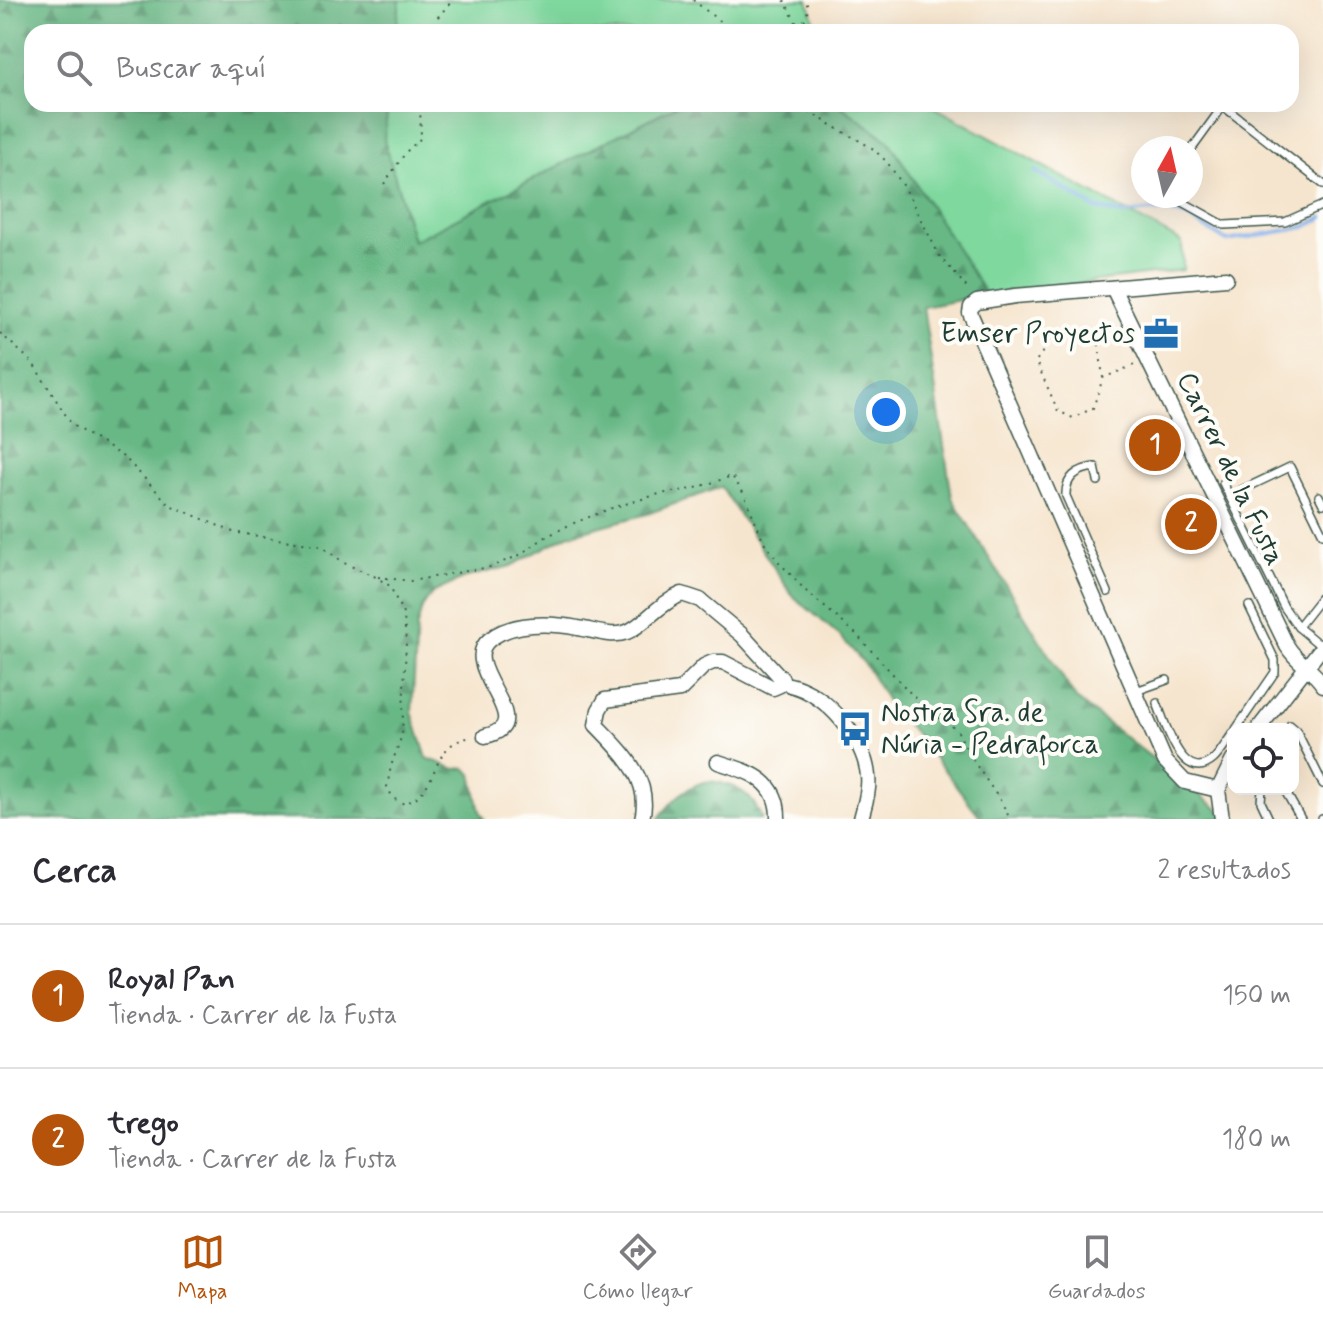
<!DOCTYPE html>
<html lang="es">
<meta charset="utf-8">
<style>
body{margin:0;font-family:Mynerve,sans-serif;background:#f2f2f3;color:#2b2b33}
.controls{position:absolute;right:24px;bottom:24px;display:grid;overflow:hidden;border-radius:16px;box-shadow:0 8px 32px #0002}
.controls button{width:72px;height:72px;display:grid;place-items:center;padding:0;border:0;border-bottom:2px solid #e1e1e2;background:#fff;color:#2b2b33;font:40px sans-serif}
.compass{position:absolute;left:1131px;top:136px;width:72px;height:72px;border-radius:50%;background:#fff;box-shadow:0 8px 32px #0002;rotate:8deg}
.you{position:absolute;left:886px;top:412px;width:28px;height:28px;margin:-20px;border:6px solid #fff;border-radius:50%;background:#1a73e8;box-shadow:0 0 0 12px #1a73e833}
.badge{display:grid;place-items:center;width:52px;height:52px;border-radius:50%;background:#b45309;color:#fff;font-size:26px;font-weight:700}
.pin{position:absolute;translate:-50% -50%;border:4px solid #fff;box-shadow:0 2px 8px #0006}
.list{margin:0;padding:0;list-style:none}
h2{display:flex;justify-content:space-between;align-items:center;height:104px;margin:0;padding:0 32px;font-size:34px}
h2 small{font-size:26px;font-weight:400;color:#7c7c81}
.list li{display:grid;grid-template-columns:52px 1fr auto;gap:24px;align-items:center;box-sizing:border-box;height:144px;padding:0 32px;border-top:2px solid #e1e1e2}
.list b{display:block;font-size:30px;white-space:nowrap}
.list p{margin:0;font-size:26px;white-space:nowrap;color:#7c7c81}
.list em{font-size:26px;font-style:normal;color:#7c7c81}
.icon{flex:none;width:44px;height:44px;fill:none;stroke:currentColor;stroke-width:2;stroke-linecap:round;stroke-linejoin:round}
.map{position:relative;flex:none;width:1323px;height:819px;overflow:hidden}
.search{position:absolute;background:#fff;box-shadow:0 8px 32px #0002;left:24px;right:24px;top:24px;height:88px;display:flex;align-items:center;gap:20px;box-sizing:border-box;padding:0 28px;border-radius:24px;color:#7c7c81;font-size:30px}
.sheet{height:392px;background:#fff}
nav{display:flex;justify-content:space-around;align-items:center;box-sizing:border-box;height:112px;border-top:2px solid #e1e1e2;background:#fff;font-size:22px;color:#7c7c81}
nav a{display:grid;justify-items:center;gap:4px}
nav .on{color:#b45309}
.map>svg:first-child{display:block}
.grass{fill:#7fd89e;stroke:#4f8a69;stroke-width:2}
.forest{fill:url(#forest-firs);stroke:#437a5c;stroke-width:2}
.lines{fill:none;stroke-linecap:round;stroke-linejoin:round}
.stream{stroke:#80b0eb;stroke-width:4}
.lane-casing{stroke:#3f564b;stroke-width:10}
.street-casing{stroke:#3f564b;stroke-width:17}
.path{stroke:#3f564b;stroke-width:2;stroke-dasharray:2 6;stroke-linecap:butt}
.lane{stroke:#fff;stroke-width:7}
.street{stroke:#fff;stroke-width:14}
.labels{text-anchor:middle;dominant-baseline:central;stroke-width:8;stroke-linejoin:round;paint-order:stroke}
.poi-label{font-size:28px;fill:#1f3d34;stroke:#fdfcf7;text-anchor:end}
.street-label{font-size:28px;fill:#1f3d34;stroke:#fdfcf7}
</style>
<div class="map">
<svg width="1323" height="819" viewBox="0 0 1323 819">
<defs>
<pattern id="forest-firs" width="22" height="20" patternUnits="userSpaceOnUse" patternTransform="scale(2)"><rect width="22" height="20" fill="#67b885"/><path d="M5 1l3.5 6h-7zM16 11l3.5 6h-7z" fill="#54976e"/></pattern>
</defs>
<rect width="100%" height="100%" fill="#fdfcf7"/>
<filter id="ink" filterUnits="userSpaceOnUse"><feTurbulence type="fractalNoise" baseFrequency=".0125" numOctaves="2"/><feDisplacementMap in="SourceGraphic" scale="16" xChannelSelector="R" yChannelSelector="G"/><feConvolveMatrix kernelMatrix="1 2 1 2 8 2 1 2 1" color-interpolation-filters="sRGB"/></filter>
<filter id="wash" filterUnits="userSpaceOnUse"><feTurbulence type="fractalNoise" baseFrequency=".006" numOctaves="4" result="noise"/><feDisplacementMap in="SourceGraphic" scale="32" xChannelSelector="R" yChannelSelector="G"/><feGaussianBlur stdDeviation="1.8" result="paint"/><feColorMatrix in="noise" values="0 0 0 0 0 0 0 0 0 0 0 0 0 0 0 0 0 1.4 0 .05"/><feComposite in="paint" operator="in"/></filter>
<g filter="url(#wash)">
<rect width="100%" height="100%" fill="#f6e5ce"/>
<!-- grass -->
<g class="grass">
<path d="M400,0H808L818,32H396Z"/>
<path d="M388,104H679L413,241L384,139Z"/>
<path d="M838,104H929L1182,242L1183,270L986,295L889,141Z"/>
</g>
<!-- forest -->
<g class="forest">
<path d="M0,0H400L396,32H32V104H388L384,139L413,241L679,104H838L889,141L986,295L923,307L952,498L1076,699L1231,819H982L917,735L892,709L864,663L840,636L792,595L721,487L647,514L568,535L511,566L467,577L432,593L422,608L417,626L412,712L427,758L455,769L465,768L472,774L480,811L484,819H0Z"/>
<path d="M710,781C738,785 752,793 762,819H658C672,801 687,784 710,781Z"/>
</g>
<g class="lines">
<!-- stream -->
<path class="stream" d="M1035,171L1095,208L1122,214L1164,210L1186,216L1227,241L1305,227L1323,217"/>
</g>
</g>
<g filter="url(#ink)">
<g class="lines">
<!-- lane casing -->
<g class="lane-casing">
<g id="lane">
<path d="M1191,150L1223,106L1323,184"/>
<path d="M1172,196L1224,225L1285,222L1323,205"/>
<path d="M1098,481L1095,467C1077,469 1065,478 1066,496L1108,592"/>
<path d="M1223,483L1284,607L1298,627L1322,647"/>
<path d="M1229,496L1290,467L1323,534"/>
<path d="M1319,496L1323,504"/>
<path d="M1298,627L1323,595"/>
<path d="M1136,691L1167,680"/>
<path d="M1157,703C1165,722 1182,787 1214,759C1221,752 1227,741 1233,733"/>
<path d="M1236,729L1275,672V660L1249,606"/>
<path d="M1288,729L1290,725L1296,730L1323,784"/>
<path d="M1262,789L1261,802L1269,819"/>
<path d="M1284,789L1301,819"/>
<path d="M1322,819H1323"/>
</g>
</g>
<!-- street casing -->
<g class="street-casing">
<g id="street">
<path d="M1113,288L1287,646C1298,664 1312,668 1323,685"/>
<path d="M790,685C826,693 865,739 868,776C870,790 864,806 861,819"/>
<path d="M1258,729L1323,646"/>
<path d="M485,736C542,724 457,667 489,640C512,621 551,623 578,628C593,630 611,638 627,632C644,625 659,603 682,594L700,600L742,635L782,679"/>
<path d="M718,762C749,772 779,779 778,819"/>
<path d="M1218,790L1185,782L1165,761L970,313L971,307L977,302L1015,296L1226,278"/>
<path d="M642,819C652,779 622,752 596,725L599,710L605,700L680,690L704,666L713,662H723L773,688L780,685"/>
<path d="M1222,819L1218,790L1233,760"/>
</g>
</g>
<!-- path -->
<g class="path">
<path d="M693,0L733,32"/>
<path d="M784,0L798,26L789,32"/>
<path d="M798,26C808,19 809,11 806,0"/>
<path d="M432,32L437,18L453,0"/>
<path d="M795,104L872,148L887,162L905,188L939,255L969,290"/>
<path d="M384,184L406,152L421,138L420,104"/>
<path d="M0,333L32,362L72,425L125,458L170,505L233,532L321,546L346,564L376,577L390,586L404,616L406,643L402,735L391,766L387,787L393,798L404,804C444,789 426,744 472,737"/>
<path d="M1103,378L1098,337L1079,333L1051,340L1036,361L1058,411L1073,418L1093,408L1103,378L1134,365"/>
<path d="M378,577L411,581L490,567L518,556L544,538L569,525L612,508L659,494L693,489L732,476L744,494L764,542L778,561L806,591L855,633L925,709L957,730L970,756L1002,803L1010,819"/>
</g>
<!-- lane -->
<use href="#lane" class="lane"/>
<!-- street -->
<use href="#street" class="street"/>
</g>
</g>
<!-- icons -->
<defs>
<g id="office-bare" transform="scale(2.76)"><path d="M-6-3h4V-5.5h4V-3h4V5H-6ZM-1-4.5V-3h2v-1.5ZM-6 0V1H6V0Z" fill="#1f6fb2" stroke="#fdfcf7" stroke-width="2.5" paint-order="stroke"/></g>
<g id="bus-bare" transform="scale(2.76)"><path d="M-5-6H5V4H4V6H2V4H-2V6H-4V4H-5ZM-3.5-4V0h7V-4ZM-3.5 1.2v1.5H-2V1.2ZM2 1.2v1.5H3.5V1.2Z" fill="#1f6fb2" stroke="#fdfcf7" stroke-width="2.5" paint-order="stroke"/></g>
</defs>
<g fill-rule="evenodd">
<use href="#office-bare" x="1161" y="334"/>
<use href="#bus-bare" x="855" y="729"/>
</g>
<g class="labels">
<!-- poi labels -->
<g class="poi-label">
<text x="1135" y="334">Emser Proyectos</text>
<text x="881" y="713" text-anchor="start">Nostra Sra. de<tspan x="881" dy="32">Núria - Pedraforca</tspan></text>
</g>
<!-- street labels -->
<g class="street-label">
<text transform="translate(1230 469) rotate(64)">Carrer de la Fusta</text>
</g>
</g>
</svg>
<div class="controls">
<button><svg class="icon" aria-label="locate" viewBox="0 0 24 24"><circle cx="12" cy="12" r="6"/><path d="M12 2v4M12 18v4M2 12h4M18 12h4"/></svg></button>
</div>
<svg class="compass" viewBox="-18 -18 36 36"><path d="M0-13l5 13h-10z" fill="#e53935"/><path d="M0 13l5-13h-10z" fill="#7c7c81"/></svg>
<div class="you"></div>
<div class="pin badge" style="left:1155px;top:445px">1</div>
<div class="pin badge" style="left:1191px;top:524px">2</div>
<div class="search"><svg class="icon" aria-label="search" viewBox="0 0 24 24"><circle cx="10" cy="10" r="6"/><path d="M15 15l6 6"/></svg>Buscar aquí</div>
</div>
<section class="sheet">
<h2>Cerca<small>2 resultados</small></h2>
<ul class="list">
<li><span class="badge">1</span><div><b>Royal Pan</b><p>Tienda · Carrer de la Fusta</p></div><em>150 m</em></li>
<li><span class="badge">2</span><div><b>trego</b><p>Tienda · Carrer de la Fusta</p></div><em>180 m</em></li>
</ul>
</section>
<nav>
<a class="on"><svg class="icon" aria-label="map" viewBox="0 0 24 24"><path d="M3 6l6-2 6 2 6-2v14l-6 2-6-2-6 2zM9 4v14M15 6v14"/></svg>Mapa</a>
<a><svg class="icon" aria-label="directions" viewBox="0 0 24 24"><path d="M12 3l9 9-9 9-9-9zM9 14v-3h6M13 9l2 2-2 2"/></svg>Cómo llegar</a>
<a><svg class="icon" aria-label="saved" viewBox="0 0 24 24"><path d="M7 4h10v16l-5-4-5 4z"/></svg>Guardados</a>
</nav>
